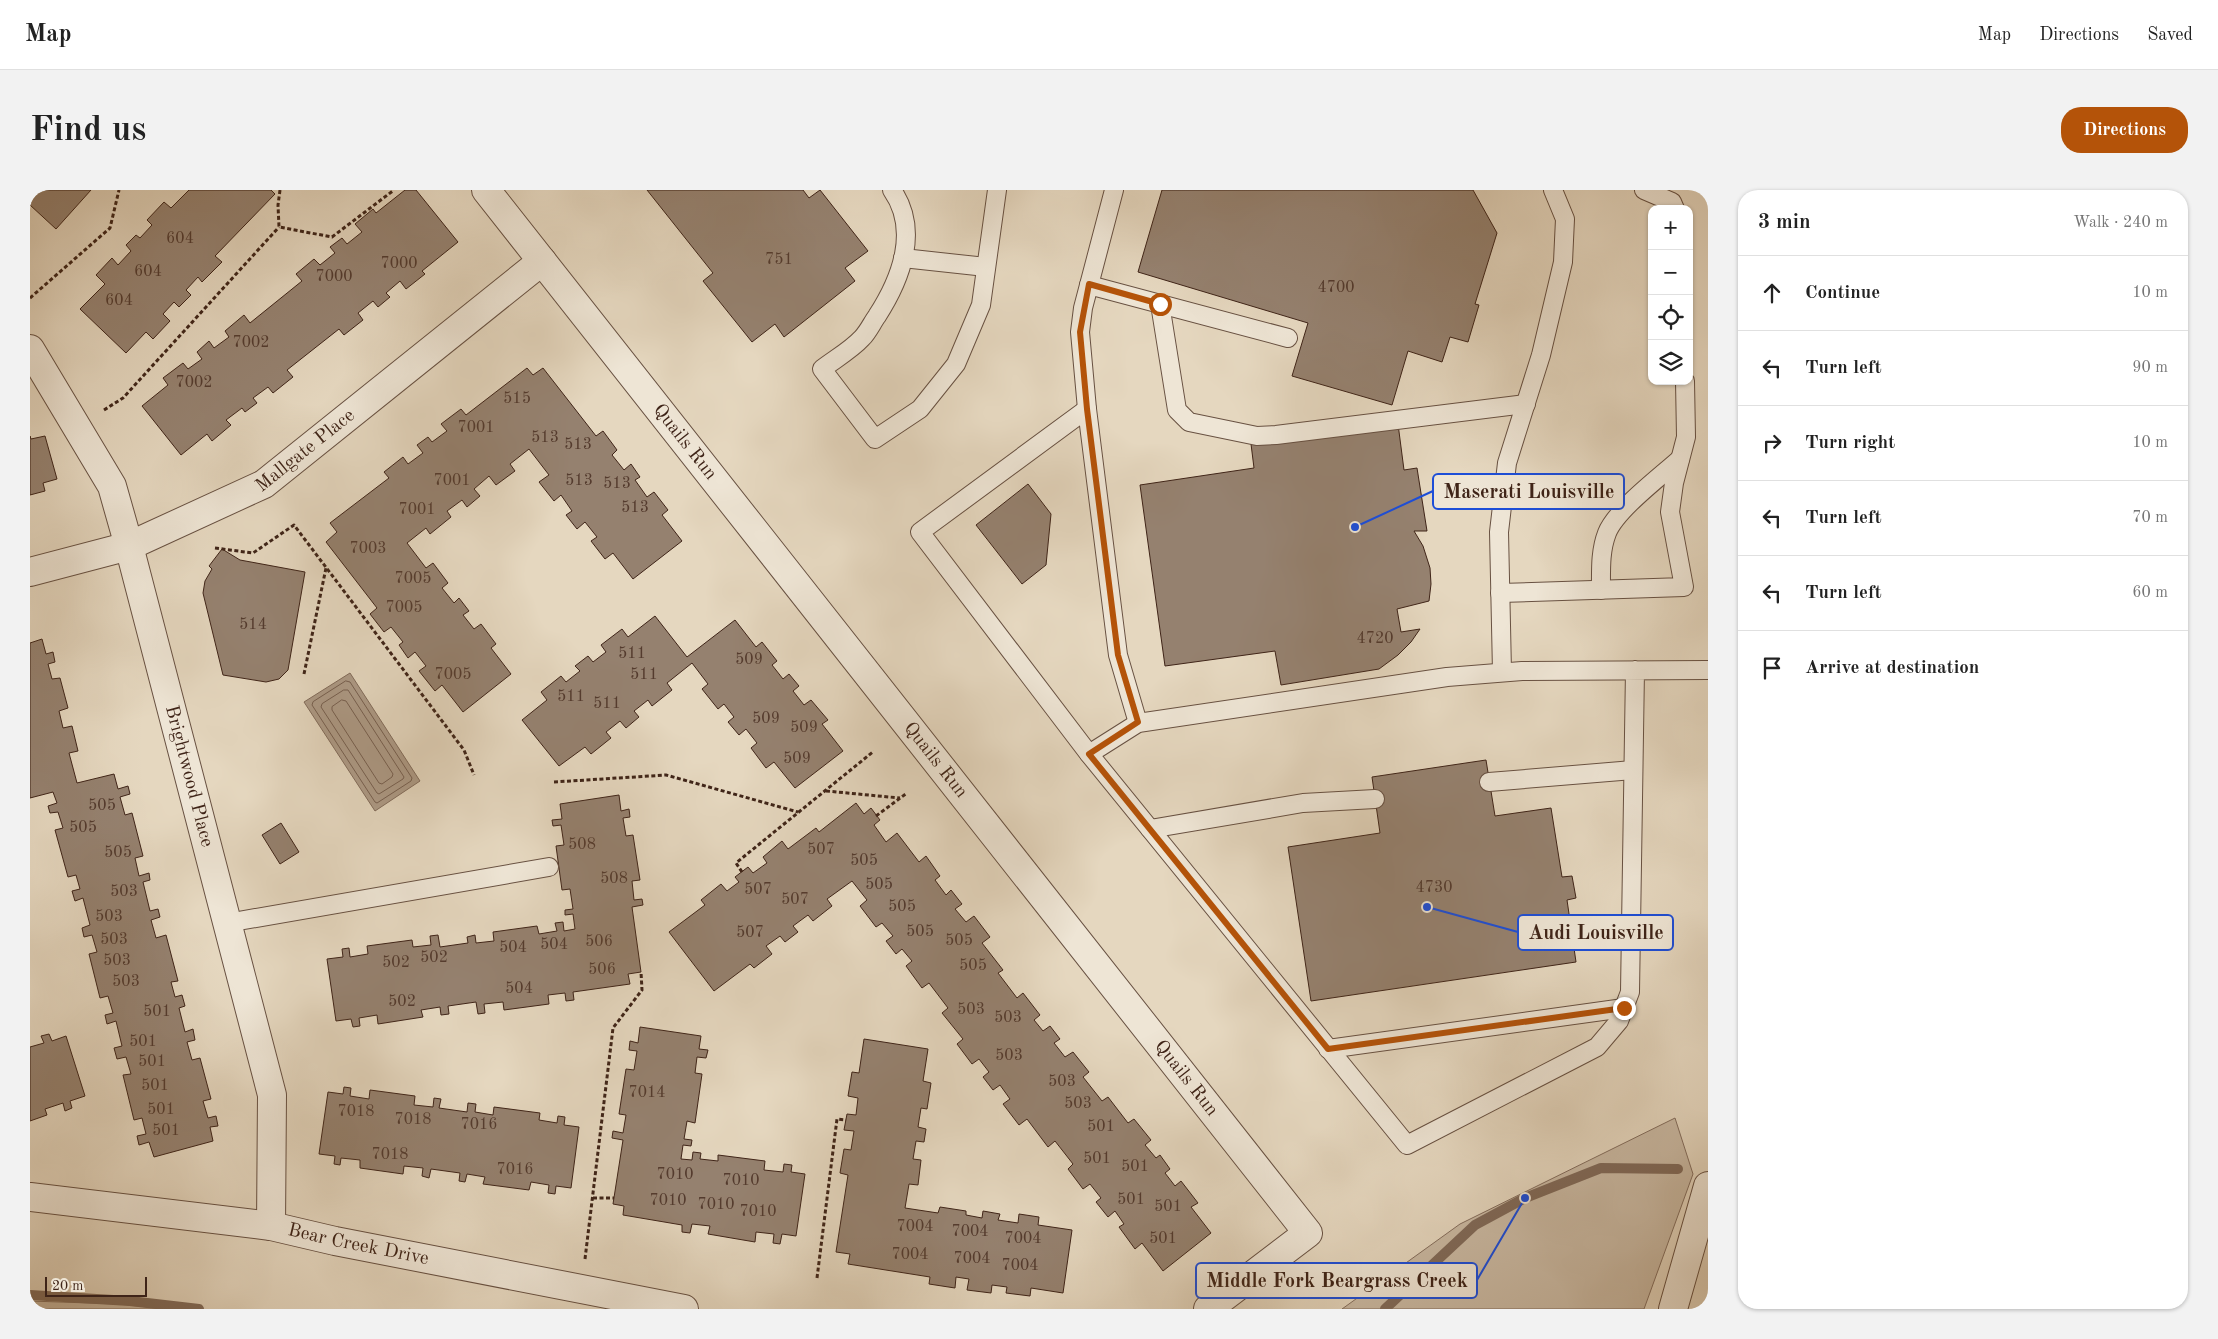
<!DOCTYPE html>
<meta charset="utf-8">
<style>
body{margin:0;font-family:"Old Standard TT",serif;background:#f2f2f2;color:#222}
.controls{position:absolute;right:15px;top:15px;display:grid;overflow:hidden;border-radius:10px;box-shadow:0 1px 4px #0004}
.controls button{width:45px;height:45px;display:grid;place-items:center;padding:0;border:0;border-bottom:1px solid #e0e0e0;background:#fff;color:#222;font:25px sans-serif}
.scale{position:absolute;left:15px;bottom:12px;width:102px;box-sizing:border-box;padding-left:5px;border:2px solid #3f2418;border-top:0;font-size:14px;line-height:18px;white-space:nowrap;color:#3f2418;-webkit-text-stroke:4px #eee5d5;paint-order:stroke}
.stop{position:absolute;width:15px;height:15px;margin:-11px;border:4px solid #b45309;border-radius:50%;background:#fff}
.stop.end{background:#b45309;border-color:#fff;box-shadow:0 1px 5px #0008}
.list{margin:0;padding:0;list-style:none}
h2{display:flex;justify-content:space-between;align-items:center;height:65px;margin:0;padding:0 20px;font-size:21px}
h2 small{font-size:16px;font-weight:400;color:#767676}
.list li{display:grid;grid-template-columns:32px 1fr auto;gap:15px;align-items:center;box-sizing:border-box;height:75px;padding:0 20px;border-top:1px solid #e0e0e0}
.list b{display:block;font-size:19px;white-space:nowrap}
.list em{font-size:16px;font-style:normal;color:#767676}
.icon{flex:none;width:28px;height:28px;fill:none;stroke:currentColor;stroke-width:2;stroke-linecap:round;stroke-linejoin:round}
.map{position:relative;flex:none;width:1678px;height:1119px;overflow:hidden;border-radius:20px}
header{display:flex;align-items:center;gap:30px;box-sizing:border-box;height:70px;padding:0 25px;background:#fff;border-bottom:1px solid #e0e0e0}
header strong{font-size:24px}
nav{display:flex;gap:28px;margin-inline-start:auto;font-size:18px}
.intro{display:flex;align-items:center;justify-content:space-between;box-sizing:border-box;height:120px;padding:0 30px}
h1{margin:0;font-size:35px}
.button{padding:12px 22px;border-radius:20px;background:#b45309;color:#fff;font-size:18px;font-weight:700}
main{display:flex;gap:30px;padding:0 30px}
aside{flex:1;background:#fff;border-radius:20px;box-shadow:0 1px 4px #0004}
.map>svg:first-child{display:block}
.green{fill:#c9b9a3;stroke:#846e5e}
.water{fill:#ad9a86;stroke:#816b5a}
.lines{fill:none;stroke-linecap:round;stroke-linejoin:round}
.shore{stroke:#765f4f;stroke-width:1}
.stream{stroke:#816b5a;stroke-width:10}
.building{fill:#95816f;stroke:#3f2418}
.service-casing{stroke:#685142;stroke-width:20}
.minor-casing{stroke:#685142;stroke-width:30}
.tertiary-casing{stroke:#685142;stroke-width:30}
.path{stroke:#3f2418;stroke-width:3;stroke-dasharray:4 2.5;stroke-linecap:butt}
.service{stroke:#eee5d5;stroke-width:18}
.minor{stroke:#eee5d5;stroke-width:28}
.tertiary{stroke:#eee5d5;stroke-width:28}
.route{stroke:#b45309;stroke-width:6}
.labels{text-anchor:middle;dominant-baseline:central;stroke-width:4.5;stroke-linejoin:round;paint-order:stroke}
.number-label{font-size:16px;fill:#543b2e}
.street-label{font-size:19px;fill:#3f2418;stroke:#eee5d5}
.leader{fill:none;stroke:#1d4ed8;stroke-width:2}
.callout-dot{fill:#1d4ed8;stroke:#eee5d5;stroke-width:2}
.callout{fill:#eee5d5;stroke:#1d4ed8;stroke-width:2}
.callout-label{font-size:20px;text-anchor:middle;font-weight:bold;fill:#3f2418}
</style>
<header>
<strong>Map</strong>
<nav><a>Map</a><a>Directions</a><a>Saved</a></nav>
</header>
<div class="intro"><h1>Find us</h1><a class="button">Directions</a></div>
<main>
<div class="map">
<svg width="1678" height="1119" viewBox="0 0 1678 1119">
<rect width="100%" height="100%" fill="#e5d7bf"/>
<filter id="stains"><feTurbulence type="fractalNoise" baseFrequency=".004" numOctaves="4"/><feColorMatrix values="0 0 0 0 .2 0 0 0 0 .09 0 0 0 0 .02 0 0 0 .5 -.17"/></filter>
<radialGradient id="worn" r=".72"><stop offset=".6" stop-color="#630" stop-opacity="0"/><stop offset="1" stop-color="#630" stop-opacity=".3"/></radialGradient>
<!-- green -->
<g class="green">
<path d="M1645,928L1663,984L1614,1119H1312L1430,1034Z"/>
<path d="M0,1111L89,1114L136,1119H0Z"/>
</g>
<!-- water -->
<path class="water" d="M320,483L390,591L345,621L274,512Z"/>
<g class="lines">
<!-- shore -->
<g class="shore">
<path d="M316,491L320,492L382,588L381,591L347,613L345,612L282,515L283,512Z"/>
<path d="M314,500H318L374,587L373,589L349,604L347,603L291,517L292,514Z"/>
<path d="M312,510L316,511L363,584L362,587L352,594L349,593L302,520V517Z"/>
</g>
<!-- stream -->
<g class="stream">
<path d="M0,1105L100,1111L169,1119"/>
<path d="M1355,1119L1445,1035L1495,1008L1571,978L1648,979"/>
</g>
</g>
<!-- building -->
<g class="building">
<path d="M0,0H61L26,39L0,15Z"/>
<path d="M159,0H241L245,4L185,66L192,72L172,92L168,87L156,100L161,105L149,117L144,112L133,124L140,131L123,149L116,142L96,163L50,119L75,94L66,85L82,68L88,75L101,61L96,55L106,45L110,48L122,35L117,30L134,12L141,18Z"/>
<path d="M375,0H386L428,52L392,81L395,84L376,99L370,91L356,103L360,107L348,117L343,111L328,123L333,130L314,145L309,139L257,180L263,187L243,203L238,197L223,208L227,213L215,222L212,218L196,230L201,235L182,251L177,244L151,265L112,216L138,195L133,188L153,173L158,179L172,169L167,162L179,151L184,158L199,147L195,141L214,125L220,133L272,91L266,84L284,69L290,75L305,63L300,57L312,48L317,54L332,42L325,34L343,19L346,23Z"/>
<path d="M617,0H773L779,8L790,0L838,61L815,78L825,91L754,147L745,134L722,152L673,91L683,83Z"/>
<path d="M1132,0H1443L1467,43L1445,114L1449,115L1438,152L1420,147L1412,172L1378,161L1362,215L1262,186L1278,133L1108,82Z"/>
<path d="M497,178L503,185L513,178L566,246L573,241L587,260L582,265L594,280L601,274L610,287L605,290L617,307L624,302L638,320L632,325L652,351L603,389L583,363L575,369L561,351L567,347L555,332L547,339L536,325L542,321L531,305L524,311L509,292L519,285L499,259L480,274L485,281L466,295L459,286L444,299L450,306L437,317L432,310L417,321L421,327L400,344L396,338L377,353L396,378L403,373L418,393L412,398L424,413L429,408L439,421L433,425L444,439L451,434L466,454L461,458L481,484L433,522L412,495L405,501L389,481L396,476L385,462L378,468L369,455L373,452L361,437L354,442L340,424L347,418L296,352L307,342L300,333L359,288L354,282L373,267L378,274L393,263L387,255L398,247L402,252L417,241L411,234L431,219L436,225Z"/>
<path d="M1368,234L1374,280L1387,278L1397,341H1384L1393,356L1400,378L1401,394L1399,411L1367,419L1371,442L1390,439L1381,452L1368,465L1349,479L1251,495L1245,461L1135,476L1110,295L1224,278L1221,254Z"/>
<path d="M0,246L1,249L15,246L27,289L13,293L15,301L0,305Z"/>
<path d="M998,294L1021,324L1016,375L992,394L946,335Z"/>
<path d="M192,359L210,370L275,382L258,480L249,489L236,492L193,485L173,403L175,391L182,379L179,376Z"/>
<path d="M625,426L657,467L705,430L726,457L732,452L747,471L742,475L753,489L759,484L769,496L763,501L774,515L781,510L798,530L792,534L813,561L765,598L744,572L736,578L721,558L727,553L716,539L709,545L698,532L704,527L694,514L688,519L672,499L678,494L662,473L637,493L642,500L622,516L618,510L604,521L609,527L596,538L590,531L576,542L581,548L561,564L555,557L529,576L492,530L517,510L511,502L531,486L536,492L550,481L545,476L558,466L563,472L576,462L571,455L592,439L598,447Z"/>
<path d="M12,449L16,464L23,462L25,472L18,474L22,489L30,488L38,518L29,521L33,538L42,536L48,561L39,563L47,593L84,584L88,599L98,596L100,604L90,607L95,625L102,623L113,666L105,668L109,686L119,683L120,690L113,692L120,721L128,719L130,727L121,730L126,748L136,745L148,791L141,792L145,807L152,805L155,816L149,818L155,842L163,839L165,850L157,852L162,870L170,868L181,909L173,911L178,928L186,926L188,936L180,937L183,951L124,967L119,952L109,955L107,946L116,944L112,928L104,930L93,885L101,884L96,867L87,869L84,858L92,856L86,831L77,834L75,825L83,823L78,806L70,808L59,764L67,762L62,745L54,747L52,738L60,735L53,708L45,711L42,701L50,699L46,685L38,687L25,640L33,638L28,622L20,623L18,616L27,613L23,602L0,608V453Z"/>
<path d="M1456,570L1465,626L1521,618L1532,687L1542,686L1546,708L1537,710L1546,772L1281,811L1258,657L1350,643L1342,587Z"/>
<path d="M589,605L591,621L599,619L600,627L593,628L596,646L603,645L610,690L602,691L604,710L612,709L613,715L602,717L611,782L598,784L600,794L543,802L544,810L536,811L535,803L518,805L519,814L474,820L473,812L454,814L455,823L448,824L446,812L418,816L419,824L411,825L410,817L391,820L393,827L348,834L347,825L329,828L330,836L323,837L321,829L306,831L297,769L313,767L312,759L319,758L320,767L338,764L337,756L382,750L383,757L401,755L400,746L408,745L410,757L438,753L437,747L445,745L446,753L464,751L463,742L507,736L509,744L527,741L525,733L533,732L534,741L545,739L543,724L535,725V720L543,719L540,699L532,700L526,656L534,655L531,635L523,636L522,630L532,629L530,614Z"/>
<path d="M826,613L834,624L841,618L850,630L844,635L856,652L867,643L889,672L896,666L910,686L905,690L916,705L921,700L932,714L925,719L936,732L944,726L960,747L952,753L973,780L968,783L987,808L993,803L1010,825L1004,830L1013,841L1020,836L1030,849L1024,853L1035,867L1043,862L1059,882L1053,887L1072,911L1078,907L1098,933L1104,929L1121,950L1115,955L1126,968L1130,965L1140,979L1135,983L1145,996L1151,991L1168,1013L1161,1017L1181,1043L1133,1081L1112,1053L1105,1059L1089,1037L1094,1034L1085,1021L1078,1027L1066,1012L1071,1008L1060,994L1053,999L1038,979L1043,974L1025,951L1018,957L997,929L989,935L973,914L980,909L970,895L963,900L953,887L959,882L949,869L942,874L927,854L933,849L912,823L918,818L899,793L892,798L876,776L882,771L872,759L866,764L856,751L863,746L852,733L846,737L830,716L837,710L822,691L797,709L802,716L783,731L778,725L763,736L768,742L755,752L750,746L736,756L742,764L724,778L720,774L684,801L639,742L675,715L671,710L691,694L697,701L709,692L705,687L718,677L723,683L737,673L733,667L752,651L758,659L786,638L789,642Z"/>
<path d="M251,633L269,662L250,674L232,645Z"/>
<path d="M610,837L671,846L669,859L678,860L676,868L667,867L665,883L672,884L665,933L657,931L654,949L662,950L661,956L653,955L651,969L662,970L663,962L671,963L670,969L688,971V965L735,971L734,980L753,982L754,974L762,975L761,982L775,984L766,1046L752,1044L750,1054L743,1053L744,1044L726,1042L725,1052L678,1044L680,1036L662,1034L660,1043L652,1042V1035L593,1025L594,1016L583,1014L593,950L582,948L583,941L593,943L596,925L589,924L596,879L604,880L607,861L599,860L600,851L608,853Z"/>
<path d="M19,844L22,851L36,846L55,906L40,911L42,918L35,921L33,913L15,919L17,925L0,931V857L14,853L11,846Z"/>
<path d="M834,849L898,859L893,891L901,893L897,919L891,918L888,937L896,939L894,952L886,951L883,969L891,970L888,995L879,994L875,1018L908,1023L910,1017L936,1021V1025L952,1028L953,1021L970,1024L968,1030L988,1033L989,1024L1009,1027L1008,1035L1042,1040L1033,1103L1001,1098L1000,1106L976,1103L977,1097L962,1095L961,1103L937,1100L939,1089L926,1087L925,1098L899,1094L900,1087L818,1074L820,1064L806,1062L818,985L810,983L814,959L821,960L824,941L814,940L817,924L826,925L828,908L818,906L822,882L829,883Z"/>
<path d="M314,897L321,898L320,906L339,909L340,900L385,906L384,915L403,917L404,908L411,909L409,918L437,922L438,913L446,914L445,922L463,925L464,917L510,923L509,930L527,933L528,926L535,927L534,935L549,937L541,998L526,996L525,1004L518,1003L519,995L501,992L499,1000L453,994L455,987L437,984L435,992L429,991L430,983L401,979L399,988L392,986L393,978L374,976L373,984L330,978V970L311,968L310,975L304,974L305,966L289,964L298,902L313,904Z"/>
</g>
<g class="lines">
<!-- service casing -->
<g class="service-casing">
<g id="service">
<path d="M862,0C890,40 871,89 847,126C842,133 838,142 832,148C821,160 805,169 792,179L845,249L890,219L926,174L951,115L967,0"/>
<path d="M1614,0L1642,12L1645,19"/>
<path d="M873,68L956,77"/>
<path d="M1059,95L1258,148"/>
<path d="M1130,114L1147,220L1159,232L1227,246L1246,245L1496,214"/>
<path d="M1057,219L1050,142L1053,118L1084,0"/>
<path d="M1571,400C1571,380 1570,361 1577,343C1586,320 1630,287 1650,269"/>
<path d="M1470,403L1654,397L1640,322L1644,293L1656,247L1655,191"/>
<path d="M1605,480L1600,802L1589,831L1567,857L1377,955L1059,564L1108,533L1417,487L1492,481L1678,480"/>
<path d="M1472,482L1469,342L1477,273L1511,165L1533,72L1535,29L1523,0"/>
<path d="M1059,564L890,342L1057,219L1088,465L1108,533"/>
<path d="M1459,592L1603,580"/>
<path d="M1120,639L1273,613L1345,609"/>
<path d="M197,733L519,677"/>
<path d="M1298,859L1594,818"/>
</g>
</g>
<!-- minor casing -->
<g class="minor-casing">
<g id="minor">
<path id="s1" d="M456,0L1278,1043L1178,1119"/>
<path id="s2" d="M0,159L82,296L99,356L242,905L241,1036"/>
<path id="s3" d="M0,382L99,356L234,294L512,71"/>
<path id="s4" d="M0,1007L241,1036L305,1051L654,1119"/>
</g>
</g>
<!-- tertiary casing -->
<g class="tertiary-casing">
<path id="tertiary" d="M1643,1119L1678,996"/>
</g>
<!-- path -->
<g class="path">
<path d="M250,0L248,15L249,37L302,47L364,0"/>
<path d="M0,108L80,38L89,0"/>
<path d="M74,220L93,208L249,37"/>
<path d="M185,358L223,363L264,335L434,560L444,585"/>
<path d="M274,484L296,378"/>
<path d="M524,592L636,585L768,622"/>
<path d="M796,601L870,608"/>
<path d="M846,626L877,603"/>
<path d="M712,682L706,673L844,561"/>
<path d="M563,1008H584"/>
<path d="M555,1069L583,838L612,800L611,782"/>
<path d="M787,1088L807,929L816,930"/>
</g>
<!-- service -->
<use href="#service" class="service"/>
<!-- minor -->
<use href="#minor" class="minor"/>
<!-- tertiary -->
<use href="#tertiary" class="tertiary"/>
</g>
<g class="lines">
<!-- route -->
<path class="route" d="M1130,114L1059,94L1050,142L1057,219L1088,465L1108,532L1059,564L1298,859L1594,818"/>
</g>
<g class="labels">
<!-- number labels -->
<g class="number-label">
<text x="150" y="49">604</text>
<text x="749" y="70">751</text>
<text x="369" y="74">7000</text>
<text x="118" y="82">604</text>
<text x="304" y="87">7000</text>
<text x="1306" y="98">4700</text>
<text x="89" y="111">604</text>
<text x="221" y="153">7002</text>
<text x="164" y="193">7002</text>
<text x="487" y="209">515</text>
<text x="446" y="238">7001</text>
<text x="515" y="248">513</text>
<text x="548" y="255">513</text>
<text x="422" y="291">7001</text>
<text x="549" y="291">513</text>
<text x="587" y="294">513</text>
<text x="605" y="318">513</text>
<text x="387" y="320">7001</text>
<text x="338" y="359">7003</text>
<text x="383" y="389">7005</text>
<text x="374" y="418">7005</text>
<text x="223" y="435">514</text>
<text x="1345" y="449">4720</text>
<text x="602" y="464">511</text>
<text x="719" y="470">509</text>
<text x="423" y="485">7005</text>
<text x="614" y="485">511</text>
<text x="541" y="507">511</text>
<text x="577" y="514">511</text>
<text x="736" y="529">509</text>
<text x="774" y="538">509</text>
<text x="767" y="569">509</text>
<text x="72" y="616">505</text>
<text x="53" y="638">505</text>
<text x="552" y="655">508</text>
<text x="791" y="660">507</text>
<text x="88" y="663">505</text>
<text x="834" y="671">505</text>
<text x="584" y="689">508</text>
<text x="849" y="695">505</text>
<text x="1404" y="698">4730</text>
<text x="728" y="700">507</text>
<text x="94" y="702">503</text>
<text x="765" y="710">507</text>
<text x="872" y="717">505</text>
<text x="79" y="727">503</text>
<text x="890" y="742">505</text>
<text x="720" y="743">507</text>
<text x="84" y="750">503</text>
<text x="929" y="751">505</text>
<text x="569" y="752">506</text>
<text x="524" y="755">504</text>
<text x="483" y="758">504</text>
<text x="404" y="768">502</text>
<text x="87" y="771">503</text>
<text x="366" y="773">502</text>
<text x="943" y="776">505</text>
<text x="572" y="780">506</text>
<text x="96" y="792">503</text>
<text x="489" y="799">504</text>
<text x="372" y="812">502</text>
<text x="941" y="820">503</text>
<text x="127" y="822">501</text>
<text x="978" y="828">503</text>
<text x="113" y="852">501</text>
<text x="979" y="866">503</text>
<text x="122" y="872">501</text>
<text x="1032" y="892">503</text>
<text x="125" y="896">501</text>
<text x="617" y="903">7014</text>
<text x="1048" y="914">503</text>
<text x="131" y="920">501</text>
<text x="326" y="922">7018</text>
<text x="383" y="930">7018</text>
<text x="449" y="935">7016</text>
<text x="1071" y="937">501</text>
<text x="136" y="941">501</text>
<text x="360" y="965">7018</text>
<text x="1067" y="969">501</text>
<text x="1105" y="977">501</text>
<text x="485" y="980">7016</text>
<text x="645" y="985">7010</text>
<text x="711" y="991">7010</text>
<text x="1101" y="1010">501</text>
<text x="638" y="1011">7010</text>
<text x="686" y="1015">7010</text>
<text x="1138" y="1017">501</text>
<text x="728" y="1022">7010</text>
<text x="885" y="1037">7004</text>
<text x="940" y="1042">7004</text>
<text x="993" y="1049">7004</text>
<text x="1133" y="1049">501</text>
<text x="880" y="1065">7004</text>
<text x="942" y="1069">7004</text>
<text x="990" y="1076">7004</text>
</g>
<!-- street labels -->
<g class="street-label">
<text stroke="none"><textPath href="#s1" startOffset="321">Quails Run</textPath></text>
<text stroke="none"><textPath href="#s3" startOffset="304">Mallgate Place</textPath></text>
<text stroke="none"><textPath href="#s1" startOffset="726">Quails Run</textPath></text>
<text stroke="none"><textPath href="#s2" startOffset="460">Brightwood Place</textPath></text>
<text stroke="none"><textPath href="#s1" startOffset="1131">Quails Run</textPath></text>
<text stroke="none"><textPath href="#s4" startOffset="332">Bear Creek Drive</textPath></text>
</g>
</g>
<!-- callouts -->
<path class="leader" d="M1325 337L1403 301M1397 717L1488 742M1495 1008L1447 1090"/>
<g class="callout-dot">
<circle cx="1325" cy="337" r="5"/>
<circle cx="1397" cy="717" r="5"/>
<circle cx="1495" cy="1008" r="5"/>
</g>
<g class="callout">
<rect x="1403" y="284" width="191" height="35" rx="5"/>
<rect x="1488" y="725" width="155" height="35" rx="5"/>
<rect x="1166" y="1073" width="281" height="35" rx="5"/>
</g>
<g class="callout-label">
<text x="1499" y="308">Maserati Louisville</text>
<text x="1566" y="749">Audi Louisville</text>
<text x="1307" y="1097">Middle Fork Beargrass Creek</text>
</g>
<rect width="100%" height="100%" filter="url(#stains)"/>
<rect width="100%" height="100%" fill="url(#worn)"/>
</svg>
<div class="controls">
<button>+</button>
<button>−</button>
<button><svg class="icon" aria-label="locate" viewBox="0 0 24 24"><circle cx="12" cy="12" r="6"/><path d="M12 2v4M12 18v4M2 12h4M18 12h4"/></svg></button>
<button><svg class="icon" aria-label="layers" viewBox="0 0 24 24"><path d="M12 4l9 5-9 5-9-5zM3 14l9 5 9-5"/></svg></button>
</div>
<div class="scale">20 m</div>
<div class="stop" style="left:1130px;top:114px"></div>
<div class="stop end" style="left:1594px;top:818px"></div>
</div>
<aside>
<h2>3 min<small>Walk · 240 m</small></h2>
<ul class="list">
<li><svg class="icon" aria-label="ahead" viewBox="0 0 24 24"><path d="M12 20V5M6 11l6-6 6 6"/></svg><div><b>Continue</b></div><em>10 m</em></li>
<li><svg class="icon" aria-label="left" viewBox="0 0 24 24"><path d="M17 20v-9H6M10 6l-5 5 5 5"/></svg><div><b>Turn left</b></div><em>90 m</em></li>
<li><svg class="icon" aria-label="right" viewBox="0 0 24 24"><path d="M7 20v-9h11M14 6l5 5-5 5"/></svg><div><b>Turn right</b></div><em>10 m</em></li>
<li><svg class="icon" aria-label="left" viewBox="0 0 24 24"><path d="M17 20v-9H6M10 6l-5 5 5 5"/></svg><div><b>Turn left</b></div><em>70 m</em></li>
<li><svg class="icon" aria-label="left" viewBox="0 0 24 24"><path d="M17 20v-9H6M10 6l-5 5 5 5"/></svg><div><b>Turn left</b></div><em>60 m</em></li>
<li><svg class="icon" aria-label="arrive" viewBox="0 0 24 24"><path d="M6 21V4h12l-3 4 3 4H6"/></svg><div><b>Arrive at destination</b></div></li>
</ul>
</aside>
</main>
